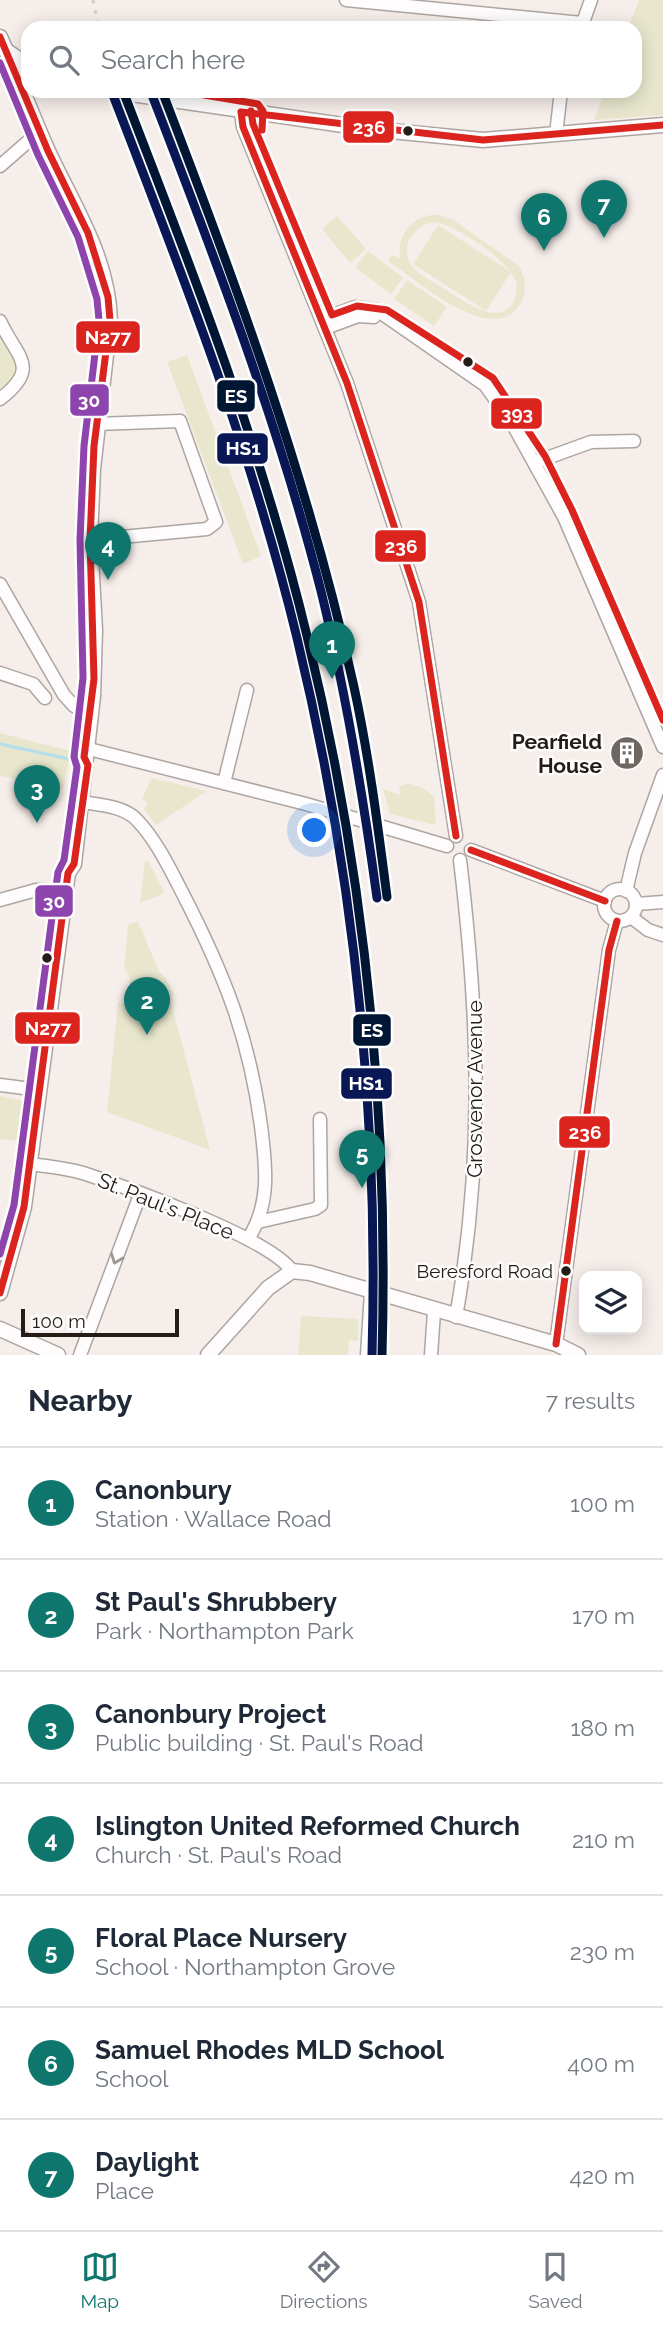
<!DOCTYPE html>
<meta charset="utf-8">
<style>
body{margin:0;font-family:Raleway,sans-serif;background:#f6f6f7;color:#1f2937}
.controls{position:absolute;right:21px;bottom:21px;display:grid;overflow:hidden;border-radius:14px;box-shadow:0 4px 18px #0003}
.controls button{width:63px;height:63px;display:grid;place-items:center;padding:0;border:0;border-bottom:2px solid #e0e1e3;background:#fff;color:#1f2937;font:35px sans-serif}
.scale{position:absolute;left:21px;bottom:18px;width:158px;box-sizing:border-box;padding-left:7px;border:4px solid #241c17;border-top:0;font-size:19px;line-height:24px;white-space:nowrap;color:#241c17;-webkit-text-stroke:5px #fdfdfd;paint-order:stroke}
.you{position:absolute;left:315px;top:831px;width:24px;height:24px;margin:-18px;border:5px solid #fff;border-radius:50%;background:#1a73e8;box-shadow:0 0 0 10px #1a73e833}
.badge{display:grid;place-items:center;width:46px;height:46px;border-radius:50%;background:#0f766e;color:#fff;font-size:23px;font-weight:700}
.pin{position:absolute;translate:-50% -58px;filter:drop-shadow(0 2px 4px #0008)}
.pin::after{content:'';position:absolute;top:37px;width:24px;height:21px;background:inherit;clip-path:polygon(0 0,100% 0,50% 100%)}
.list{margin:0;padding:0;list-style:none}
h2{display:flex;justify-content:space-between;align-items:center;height:91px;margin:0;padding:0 28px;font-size:30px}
h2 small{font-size:23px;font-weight:400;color:#747a83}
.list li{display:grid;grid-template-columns:46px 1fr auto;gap:21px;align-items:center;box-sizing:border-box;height:112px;padding:0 28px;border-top:2px solid #e0e1e3}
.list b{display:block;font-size:26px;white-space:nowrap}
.list p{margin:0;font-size:23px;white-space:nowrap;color:#747a83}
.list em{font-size:23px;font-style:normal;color:#747a83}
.icon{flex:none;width:38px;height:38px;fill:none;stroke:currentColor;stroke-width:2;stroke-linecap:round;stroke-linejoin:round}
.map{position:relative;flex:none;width:663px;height:1355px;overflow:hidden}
.search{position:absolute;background:#fff;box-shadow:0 4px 18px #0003;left:21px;right:21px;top:21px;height:77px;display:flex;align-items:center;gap:18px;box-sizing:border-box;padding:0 24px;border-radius:21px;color:#747a83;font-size:26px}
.sheet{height:875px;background:#fff}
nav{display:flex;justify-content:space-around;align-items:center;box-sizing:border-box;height:98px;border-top:2px solid #e0e1e3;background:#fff;font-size:19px;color:#747a83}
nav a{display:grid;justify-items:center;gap:4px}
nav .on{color:#0f766e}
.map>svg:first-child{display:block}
.green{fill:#e8e7ce;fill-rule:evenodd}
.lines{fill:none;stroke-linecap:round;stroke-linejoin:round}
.stream{stroke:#b8dfe9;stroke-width:3.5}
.minor-casing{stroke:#ada5a1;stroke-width:15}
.major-casing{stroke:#ada5a1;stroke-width:17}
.minor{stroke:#fefcfc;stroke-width:12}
.major{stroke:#fefcfc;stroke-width:14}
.rail{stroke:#d2cfce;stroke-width:3.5;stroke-dasharray:3.5 7;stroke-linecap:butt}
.bus-1-casing{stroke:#fdfdfd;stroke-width:12}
.bus-2-casing{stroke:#fdfdfd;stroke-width:12}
.bus-3-casing{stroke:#fdfdfd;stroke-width:12}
.bus-4-casing{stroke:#fdfdfd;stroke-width:12}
.bus-1{stroke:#dc241f;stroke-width:7}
.bus-2{stroke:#dc241f;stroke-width:7}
.bus-3{stroke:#8e44ad;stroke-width:7}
.bus-4{stroke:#dc241f;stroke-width:7}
.rail-1-casing{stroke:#fdfdfd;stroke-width:14}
.rail-2-casing{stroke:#fdfdfd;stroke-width:14}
.rail-1{stroke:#011633;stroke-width:9}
.rail-2{stroke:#091855;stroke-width:9}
.oneway{stroke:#9c9795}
.bus-dot{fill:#241c17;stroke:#fdfdfd;stroke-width:2.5}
.labels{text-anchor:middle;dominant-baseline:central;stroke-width:5;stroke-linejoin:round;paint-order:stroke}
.bus-label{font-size:19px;fill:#241c17;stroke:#fdfdfd;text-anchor:end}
.poi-label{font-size:21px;font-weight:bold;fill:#241c17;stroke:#fdfdfd;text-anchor:end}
.street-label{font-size:21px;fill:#241c17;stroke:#fdfdfd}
.line-badge{stroke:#fdfdfd;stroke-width:2.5}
.badge-label{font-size:19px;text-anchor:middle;font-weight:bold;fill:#fff}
</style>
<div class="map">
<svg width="663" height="1355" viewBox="0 0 663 1355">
<rect width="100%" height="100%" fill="#f6eeea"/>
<!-- green -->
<g class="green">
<path d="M639,0H663V115L594,120L605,91H635V28H628Z"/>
<path d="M440,215L452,219L519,266C526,279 528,294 518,307C489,346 417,280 388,261L392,255L400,259C397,234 413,213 440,215ZM434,222C456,225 513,262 517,285C513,337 466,303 443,288C434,282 419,276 412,266C399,247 413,226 434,222Z"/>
<path d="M337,216L366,249L350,263L322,229Z"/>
<path d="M438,225L511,272L486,311L413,264Z"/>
<path d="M368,251L403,278L391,294L355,267Z"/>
<path d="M407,280L447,307L434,326L394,299Z"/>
<path d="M0,337C15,363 27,368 0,391Z"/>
<path d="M187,355L261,556L243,564L167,362Z"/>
<path d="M0,733L70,751L64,788L0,776Z"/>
<path d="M151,778L207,791L156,825L144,809L148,802L142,800Z"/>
<path d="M409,783L425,789L434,797L436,825L390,814L383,789L400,795L399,787Z"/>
<path d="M148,861L165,893L140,903L145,862Z"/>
<path d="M138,921L159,972L166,978L173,993L171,1002L210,1150L107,1112L118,1002L128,1005L130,978L124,968L128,925Z"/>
<path d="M0,1096L24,1101L19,1141L0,1139Z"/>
<path d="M301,1316L358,1319V1341L349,1340L348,1355H298Z"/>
</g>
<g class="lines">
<!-- stream -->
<path class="stream" d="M0,744L69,759"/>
<!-- minor casing -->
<g class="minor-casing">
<g id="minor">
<path d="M346,0L582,23"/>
<path d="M581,28L591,0"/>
<path d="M241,112L243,127L347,383L419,602L456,836"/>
<path d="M556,134L561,91"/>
<path d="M253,144V113"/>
<path d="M0,166L40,131"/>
<path d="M323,319L355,307L377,310L485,385L512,423L564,517L663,747"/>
<path d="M0,321C16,357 42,367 0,399"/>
<path d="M326,328L358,316L374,317"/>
<path d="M536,462L591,442L634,441"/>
<path d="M90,540L207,529L216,522L180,421L96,424"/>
<path d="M0,584L64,695L74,706L91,712"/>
<path d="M0,673L33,684L45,698"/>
<path d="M85,748L306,804L447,846"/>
<path d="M224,783L247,690"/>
<path d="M82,802C100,805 124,806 137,820C157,841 171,871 184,896C225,976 249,1037 261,1126C266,1166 271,1204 248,1239"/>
<path d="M471,850L605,901"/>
<circle cx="620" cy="905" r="16"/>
<path d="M626,891L635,853L663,775"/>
<path d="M0,900L36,890L66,891"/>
<path d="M636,904L663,902"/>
<path d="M631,917L648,930L663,935"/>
<path d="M0,1085L39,1090"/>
<path d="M29,1164C47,1166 66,1168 83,1173C126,1187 270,1238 292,1271"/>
<path d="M258,1222L315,1209L321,1205L320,1119"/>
<path d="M456,1317C484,1159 479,1019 460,860"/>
<path d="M556,1344L609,950L617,921"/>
<path d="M80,1355L140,1195"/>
<path d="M367,1355L371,1292"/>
<path d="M431,1355L434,1312"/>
</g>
</g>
<!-- major casing -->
<g class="major-casing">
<g id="major">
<path d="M0,37C17,75 31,113 48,151C74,207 108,257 110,320L93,469L90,540L95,630L93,696L74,864L68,873"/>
<path d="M7,51L28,66"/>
<path d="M111,91L370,129L483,140L663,125"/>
<path d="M0,1293L24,1207L68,873L66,864"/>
<path d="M0,1329L58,1355"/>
<path d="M208,1355L268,1288L292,1271L310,1273L556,1344L578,1355"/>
</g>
</g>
<!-- minor -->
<use href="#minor" class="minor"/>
<!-- major -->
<use href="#major" class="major"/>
<!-- rail -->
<path class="rail" d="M93,0L99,28"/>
<!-- bus-1 casing -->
<g class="bus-1-casing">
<g id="bus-1">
<path d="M456,836L419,602L347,383L243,127L241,112L483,140L663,125"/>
<path d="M471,850L605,901"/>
<path d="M556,1344L609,950L617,921"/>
</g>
</g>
<!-- bus-2 casing -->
<g class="bus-2-casing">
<path id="bus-2" d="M0,37L48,151L88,233L108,297L110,320L94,446L90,540L94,679L84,757L88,765L74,864L68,873L24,1207L0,1293"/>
</g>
<!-- bus-3 casing -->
<g class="bus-3-casing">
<path id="bus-3" d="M0,63L38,155L78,237L97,299L99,320L84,446L80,540L83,678L74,757L77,767L64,860L58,872L14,1205L0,1254"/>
</g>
<!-- bus-4 casing -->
<g class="bus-4-casing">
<g id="bus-4">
<path d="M180,91L258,104L263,111L262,130"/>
<path d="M251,111L253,124L332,315L357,306L387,310L493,378L545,456L572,510L663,720"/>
</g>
</g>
<!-- bus-1 -->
<use href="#bus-1" class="bus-1"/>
<!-- bus-2 -->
<use href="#bus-2" class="bus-2"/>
<!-- bus-3 -->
<use href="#bus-3" class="bus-3"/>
<!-- bus-4 -->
<use href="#bus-4" class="bus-4"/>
<!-- rail-1 casing -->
<g class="rail-1-casing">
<g id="rail-1">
<path d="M123,91C192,269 262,449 307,636C365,874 389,1110 382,1355"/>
<path d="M162,91C237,286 309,482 354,687C369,756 378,827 387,897"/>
</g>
</g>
<!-- rail-2 casing -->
<g class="rail-2-casing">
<g id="rail-2">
<path d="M113,95C182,273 252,452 297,638C354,874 379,1112 372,1355"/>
<path d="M152,95C215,258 278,422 321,591C346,693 363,795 377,898"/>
</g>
</g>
<!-- rail-1 -->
<use href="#rail-1" class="rail-1"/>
<!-- rail-2 -->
<use href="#rail-2" class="rail-2"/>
</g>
<!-- one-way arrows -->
<defs><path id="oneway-chevron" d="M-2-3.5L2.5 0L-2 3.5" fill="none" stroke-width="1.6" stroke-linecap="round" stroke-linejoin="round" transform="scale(1.75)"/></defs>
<use class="oneway" href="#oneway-chevron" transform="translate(116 1259) rotate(111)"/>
<!-- icons -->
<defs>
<g id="building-disc" transform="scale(1.75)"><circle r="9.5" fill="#6e6661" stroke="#fdfdfd"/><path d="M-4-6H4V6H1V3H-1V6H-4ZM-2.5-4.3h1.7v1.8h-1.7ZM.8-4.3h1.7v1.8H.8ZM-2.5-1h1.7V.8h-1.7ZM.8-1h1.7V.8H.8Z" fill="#fff"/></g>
</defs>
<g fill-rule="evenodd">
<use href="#building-disc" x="627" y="753"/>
</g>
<!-- markers -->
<g class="bus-dot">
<circle cx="408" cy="131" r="6"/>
<circle cx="468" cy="362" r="6"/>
<circle cx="47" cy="958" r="6"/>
<circle cx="566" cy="1271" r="6"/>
</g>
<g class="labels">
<!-- bus labels -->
<g class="bus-label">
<text x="553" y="1271">Beresford Road</text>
</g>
<!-- poi labels -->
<g class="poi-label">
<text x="602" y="741">Pearfield<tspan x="602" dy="24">House</tspan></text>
</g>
<!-- street labels -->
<g class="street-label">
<text transform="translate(474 1089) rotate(-90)">Grosvenor Avenue</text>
<text transform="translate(166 1206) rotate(22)">St. Paul's Place</text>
</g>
</g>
<g class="line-badge">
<rect x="342" y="110" width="53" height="34" rx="7" fill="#dc241f"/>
<rect x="75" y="320" width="66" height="34" rx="7" fill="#dc241f"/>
<rect x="216" y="379" width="40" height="34" rx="7" fill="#011633"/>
<rect x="69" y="383" width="41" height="34" rx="7" fill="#8e44ad"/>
<rect x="490" y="397" width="53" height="33" rx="7" fill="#dc241f"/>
<rect x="216" y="432" width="53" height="33" rx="7" fill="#091855"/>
<rect x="374" y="529" width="53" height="34" rx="7" fill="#dc241f"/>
<rect x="34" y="884" width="40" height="34" rx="7" fill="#8e44ad"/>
<rect x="14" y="1011" width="67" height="34" rx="7" fill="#dc241f"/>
<rect x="352" y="1013" width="40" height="34" rx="7" fill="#011633"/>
<rect x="340" y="1067" width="53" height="33" rx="7" fill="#091855"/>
<rect x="558" y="1115" width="53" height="34" rx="7" fill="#dc241f"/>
</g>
<g class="badge-label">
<text x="369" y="134">236</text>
<text x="108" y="344">N277</text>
<text x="236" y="403">ES</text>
<text x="89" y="407">30</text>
<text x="517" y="420">393</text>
<text x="243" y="455">HS1</text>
<text x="401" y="553">236</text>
<text x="54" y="908">30</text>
<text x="48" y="1035">N277</text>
<text x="372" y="1037">ES</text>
<text x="366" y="1090">HS1</text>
<text x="585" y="1139">236</text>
</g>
</svg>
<div class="controls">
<button><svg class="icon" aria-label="layers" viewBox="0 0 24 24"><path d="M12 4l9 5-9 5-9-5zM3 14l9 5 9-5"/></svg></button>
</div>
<div class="scale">100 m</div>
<div class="you"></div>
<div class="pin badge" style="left:332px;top:679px">1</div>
<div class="pin badge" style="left:147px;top:1035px">2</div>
<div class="pin badge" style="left:37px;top:823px">3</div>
<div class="pin badge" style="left:108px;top:580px">4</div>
<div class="pin badge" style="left:362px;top:1188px">5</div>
<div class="pin badge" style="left:544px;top:251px">6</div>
<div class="pin badge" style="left:604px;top:238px">7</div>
<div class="search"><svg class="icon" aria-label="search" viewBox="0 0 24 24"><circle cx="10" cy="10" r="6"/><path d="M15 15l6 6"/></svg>Search here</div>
</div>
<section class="sheet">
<h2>Nearby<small>7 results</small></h2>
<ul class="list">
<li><span class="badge">1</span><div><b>Canonbury</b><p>Station · Wallace Road</p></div><em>100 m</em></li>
<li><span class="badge">2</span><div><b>St Paul's Shrubbery</b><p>Park · Northampton Park</p></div><em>170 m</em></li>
<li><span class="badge">3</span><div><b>Canonbury Project</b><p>Public building · St. Paul's Road</p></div><em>180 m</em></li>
<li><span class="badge">4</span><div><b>Islington United Reformed Church</b><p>Church · St. Paul's Road</p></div><em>210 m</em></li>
<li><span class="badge">5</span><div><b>Floral Place Nursery</b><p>School · Northampton Grove</p></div><em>230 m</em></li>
<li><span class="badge">6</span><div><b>Samuel Rhodes MLD School</b><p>School</p></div><em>400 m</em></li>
<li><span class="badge">7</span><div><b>Daylight</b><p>Place</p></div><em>420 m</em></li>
</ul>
</section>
<nav>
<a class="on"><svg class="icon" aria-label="map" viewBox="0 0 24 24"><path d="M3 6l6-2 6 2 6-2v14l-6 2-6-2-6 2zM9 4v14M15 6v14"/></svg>Map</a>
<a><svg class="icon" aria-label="directions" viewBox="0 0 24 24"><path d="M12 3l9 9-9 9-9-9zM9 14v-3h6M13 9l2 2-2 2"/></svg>Directions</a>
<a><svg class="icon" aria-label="saved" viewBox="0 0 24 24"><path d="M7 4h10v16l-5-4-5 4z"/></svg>Saved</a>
</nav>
